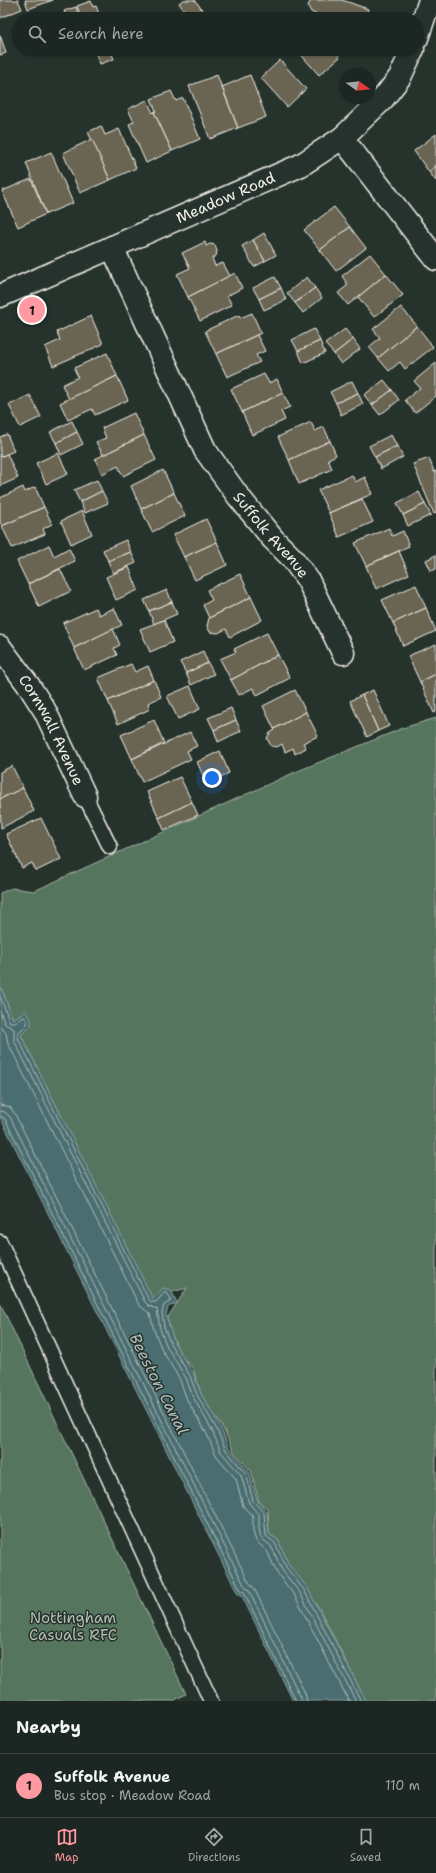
<!DOCTYPE html>
<meta charset="utf-8">
<style>
body{margin:0;font-family:"Shantell Sans",sans-serif;background:#29322f;color:#f1f3f6}
.compass{position:absolute;left:340px;top:68px;width:36px;height:36px;border-radius:50%;background:#1c2622;box-shadow:0 1px 3px #0004;rotate:105deg}
.you{position:absolute;left:212px;top:778px;width:14px;height:14px;margin:-10px;border:3px solid #fff;border-radius:50%;background:#1a73e8;box-shadow:0 0 0 6px #1a73e833}
.badge{display:grid;place-items:center;width:26px;height:26px;border-radius:50%;background:#ff9aa2;color:#111;font-size:13px;font-weight:700}
.pin{position:absolute;translate:-50% -50%;border:2px solid #fff;box-shadow:0 1px 4px #0006}
.list{margin:0;padding:0;list-style:none}
h2{display:flex;justify-content:space-between;align-items:center;height:52px;margin:0;padding:0 16px;font-size:17px}
h2 small{font-size:13px;font-weight:400;color:#a0a5a5}
.list li{display:grid;grid-template-columns:26px 1fr auto;gap:12px;align-items:center;box-sizing:border-box;height:64px;padding:0 16px;border-top:1px solid #3a4340}
.list b{display:block;font-size:15px;white-space:nowrap}
.list p{margin:0;font-size:13px;white-space:nowrap;color:#a0a5a5}
.list em{font-size:13px;font-style:normal;color:#a0a5a5}
.icon{flex:none;width:22px;height:22px;fill:none;stroke:currentColor;stroke-width:2;stroke-linecap:round;stroke-linejoin:round}
.map{position:relative;flex:none;width:436px;height:1701px;overflow:hidden}
.search{position:absolute;background:#1c2622;box-shadow:0 1px 3px #0004;left:12px;right:12px;top:12px;height:44px;display:flex;align-items:center;gap:10px;box-sizing:border-box;padding:0 14px;border-radius:22px;color:#a0a5a5;font-size:15px}
.sheet{height:116px;background:#1c2622}
nav{display:flex;justify-content:space-around;align-items:center;box-sizing:border-box;height:56px;border-top:1px solid #3a4340;background:#1c2622;font-size:11px;color:#a0a5a5}
nav a{display:grid;justify-items:center;gap:2px}
nav .on{color:#ff9aa2}
.map>svg:first-child{display:block}
.green{fill:#54745e;stroke:#a4b2a3}
.water{fill:#4a6d70;stroke:#8ea2a0}
.lines{fill:none;stroke-linecap:round;stroke-linejoin:round}
.shore{stroke:#b0bcb8;stroke-width:1}
.building{fill:#6a6553;stroke:#f4f1e8}
.service-casing{stroke:#f4f1e8;stroke-width:17}
.minor-casing{stroke:#f4f1e8;stroke-width:25}
.tertiary-casing{stroke:#f4f1e8;stroke-width:25}
.service{stroke:#26332d;stroke-width:14}
.minor{stroke:#26332d;stroke-width:22}
.tertiary{stroke:#26332d;stroke-width:22}
.labels{text-anchor:middle;dominant-baseline:central;stroke-width:3;stroke-linejoin:round;paint-order:stroke}
.street-label{font-size:15px;fill:#f4f1e8;stroke:#26332d}
.park-label{font-size:15px;fill:#b4bfb1;stroke:#26332d}
.water-label{font-size:16px;font-style:italic;fill:#b0bcb8;stroke:#26332d}
</style>
<div class="map">
<svg width="436" height="1701" viewBox="0 0 436 1701">
<rect width="100%" height="100%" fill="#26332d"/>
<filter id="ink" filterUnits="userSpaceOnUse"><feTurbulence type="fractalNoise" baseFrequency=".025" numOctaves="2"/><feDisplacementMap in="SourceGraphic" scale="8" xChannelSelector="R" yChannelSelector="G"/><feConvolveMatrix kernelMatrix="1 2 1 2 8 2 1 2 1" color-interpolation-filters="sRGB"/></filter>
<g filter="url(#ink)">
<!-- green -->
<g class="green">
<path d="M436,718V1701H366L319,1608L289,1565L278,1540L269,1534L268,1509L259,1502L251,1471L234,1452L222,1426L202,1397L193,1369L180,1354L166,1320L187,1288L172,1292L153,1300L21,1035L25,1012L13,1019L0,985V893L12,888L34,891L293,773L403,728Z"/>
<path d="M0,1303L186,1694L173,1701H0Z"/>
</g>
<!-- water -->
<path class="water" d="M0,985L13,1019L25,1011L31,1018V1026L21,1035L153,1299L163,1288L171,1290L177,1303L168,1307L166,1315L175,1344L194,1375L201,1394L220,1426L229,1448L249,1472L257,1500L267,1512L269,1534L278,1540L289,1565L307,1587L366,1701H293L241,1594H238L0,1117Z"/>
<g class="lines">
<!-- shore -->
<g class="shore">
<path d="M0,996L10,1022H15L24,1017L27,1019V1024L18,1033V1038L149,1300L152,1302H156L165,1292L170,1297L171,1301L164,1305L162,1313L164,1327L171,1345L190,1376L197,1395L216,1428L226,1450L246,1474L253,1501L264,1513L266,1536L275,1543L286,1567L304,1590L361,1701"/>
<path d="M0,1011L5,1024L14,1029V1040L145,1302L149,1306L157,1309L160,1329L167,1347L186,1378L193,1397L212,1430L221,1452L241,1475L249,1503L259,1515V1529L261,1538L271,1546L282,1570L300,1593L356,1701"/>
<path d="M0,1027L6,1033L8,1043L139,1305L150,1314L154,1330L162,1350L180,1380L187,1400L206,1432L216,1455L236,1479L243,1506L253,1517V1531L256,1541L267,1551L277,1573L295,1596L349,1701"/>
<path d="M0,1105L10,1107L15,1114L248,1581L254,1588L305,1693L307,1701"/>
<path d="M0,1111L5,1112L10,1117L244,1585L249,1590L300,1696L301,1701"/>
<path d="M0,1116L5,1119L240,1589L244,1592L296,1701"/>
</g>
</g>
<!-- building -->
<g class="building">
<path d="M0,0H18L22,9L0,18Z"/>
<path d="M25,0H53L28,9Z"/>
<path d="M183,0H195L206,15L201,19H190L179,3Z"/>
<path d="M311,0H342L368,9L365,19H322V17L311,12L308,6Z"/>
<path d="M91,1L93,7L96,6L101,19H82L77,6Z"/>
<path d="M76,7L80,19H67L64,11Z"/>
<path d="M0,35L6,53L0,55Z"/>
<path d="M94,49H110L114,59L100,64Z"/>
<path d="M296,49H333L340,57L319,75Z"/>
<path d="M280,60L306,89L287,107L261,78Z"/>
<path d="M217,75L238,128L210,139L189,86Z"/>
<path d="M250,75L266,117L238,128L222,87Z"/>
<path d="M171,91L176,101L183,98L200,139L172,151L154,112L156,111L151,99Z"/>
<path d="M147,100L153,113L154,112L172,151L146,163L129,124L134,122L128,109Z"/>
<path d="M101,126L105,135L119,129L136,168L110,180L88,132Z"/>
<path d="M436,134V166L429,172L414,151Z"/>
<path d="M92,139L110,180L80,193L63,153Z"/>
<path d="M51,152L73,203L46,214L26,163Z"/>
<path d="M436,166V181L429,172Z"/>
<path d="M31,179L46,214L18,227L2,191Z"/>
<path d="M334,207L350,227L320,250L304,230Z"/>
<path d="M350,227L366,248L336,271L320,250Z"/>
<path d="M264,233L276,255L265,261L253,240Z"/>
<path d="M253,240L265,261L254,267L242,246Z"/>
<path d="M205,242L206,246L210,244L215,245L217,251L216,256L212,258L215,266L223,263L230,276L188,297L177,274L190,268L182,253Z"/>
<path d="M370,254L386,274L348,305L338,293L348,285L342,276Z"/>
<path d="M235,273L242,288L227,296L232,305L200,321L188,297Z"/>
<path d="M386,274L403,295L374,317L358,297Z"/>
<path d="M275,277L281,288L259,299L253,288Z"/>
<path d="M307,277L315,288L295,303L287,293Z"/>
<path d="M281,288L286,300L264,310L259,299Z"/>
<path d="M315,288L322,298L303,313L295,303Z"/>
<path d="M401,307L417,326L378,358L369,347L380,338L373,329Z"/>
<path d="M252,313L261,333L216,354L205,331L239,315L240,318Z"/>
<path d="M91,316L103,344L53,366L45,347L60,340L57,332Z"/>
<path d="M417,326L433,347L405,369L400,362L389,371L378,358Z"/>
<path d="M314,329L320,341L298,351L292,340Z"/>
<path d="M345,329L353,339L334,354L325,344Z"/>
<path d="M257,335L265,351L256,355L260,362L227,377L216,354Z"/>
<path d="M353,339L360,349L341,364L334,354Z"/>
<path d="M320,341L325,353L303,363L298,351Z"/>
<path d="M107,353L117,376L69,399L62,385L78,377L74,368Z"/>
<path d="M436,363V396L415,413L405,400L420,388L414,381Z"/>
<path d="M264,374L269,383L277,379L283,393L242,412L231,389Z"/>
<path d="M117,376L128,400L95,415L92,409L68,420L60,403Z"/>
<path d="M384,380L392,390L372,405L364,395Z"/>
<path d="M352,381L358,393L336,403L330,392Z"/>
<path d="M392,390L399,400L380,415L372,405Z"/>
<path d="M283,393L290,407L281,411L285,420L252,435L242,412Z"/>
<path d="M358,393L363,404L341,415L336,403Z"/>
<path d="M30,395L41,417L20,427L9,405Z"/>
<path d="M134,413L144,435L103,455L96,442L106,438L102,428Z"/>
<path d="M72,421L77,432L56,443L50,432Z"/>
<path d="M311,422L315,431L324,427L330,441L289,460L278,437Z"/>
<path d="M77,432L83,444L61,455L56,443Z"/>
<path d="M7,434L14,451L0,457V437Z"/>
<path d="M144,435L156,460L123,476L118,466L102,474L95,459Z"/>
<path d="M391,435L397,446L375,457L369,446Z"/>
<path d="M330,441L336,455L328,459L332,469L299,484L289,460Z"/>
<path d="M397,446L403,457L381,469L375,457Z"/>
<path d="M58,453L68,474L46,484L36,463Z"/>
<path d="M7,454L18,478L0,486V457Z"/>
<path d="M429,458L434,472L436,471V513L434,514L413,464Z"/>
<path d="M163,470L174,493L141,509L131,486Z"/>
<path d="M352,475L355,482L365,477L372,494L329,513L318,490Z"/>
<path d="M97,480L102,491L80,502L74,490Z"/>
<path d="M23,487L25,492L35,487L44,507L2,526L0,522V498Z"/>
<path d="M102,491L108,503L85,513L80,502Z"/>
<path d="M419,492L425,504L403,515L397,503Z"/>
<path d="M174,493L185,516L152,532L141,509Z"/>
<path d="M362,499L373,522L339,537L329,513Z"/>
<path d="M425,504L431,515L408,526L403,515Z"/>
<path d="M44,507L52,524L43,529L45,534L12,548L2,526Z"/>
<path d="M82,511L92,534L71,544L61,521Z"/>
<path d="M206,519L217,542L184,557L173,535Z"/>
<path d="M389,528L392,536L403,531L409,546L366,566L355,543Z"/>
<path d="M126,540L131,552L108,561L103,550Z"/>
<path d="M217,542L227,565L195,580L184,557Z"/>
<path d="M49,545L54,556L69,548L75,561L28,584L17,561Z"/>
<path d="M399,551L409,574L376,589L366,566Z"/>
<path d="M131,552L136,563L113,573L108,561Z"/>
<path d="M436,555V569L431,571L426,560Z"/>
<path d="M129,567L138,590L116,600L106,577Z"/>
<path d="M60,569L71,591L39,607L28,584Z"/>
<path d="M240,574L251,597L209,618L203,605L212,600L207,590Z"/>
<path d="M416,585L426,608L393,623L382,600Z"/>
<path d="M167,590L172,602L149,611L144,600Z"/>
<path d="M251,597L262,620L230,637L226,629L218,633L210,632L207,626L209,618Z"/>
<path d="M172,602L177,614L154,624L149,611Z"/>
<path d="M96,608L99,615L114,608L122,625L74,648L63,623Z"/>
<path d="M426,608L436,631L403,646L393,623Z"/>
<path d="M164,620L173,642L150,652L140,629Z"/>
<path d="M113,629L120,645L114,648L117,655L84,670L74,648Z"/>
<path d="M267,633L278,655L231,680L220,659L236,652L234,649Z"/>
<path d="M436,644V674L420,682L408,656Z"/>
<path d="M203,651L208,663L186,673L180,662Z"/>
<path d="M278,655L290,678L257,695L253,688L239,695L231,680Z"/>
<path d="M208,663L214,674L191,685L186,673Z"/>
<path d="M131,664L135,672L148,666L154,680L108,701L98,678Z"/>
<path d="M436,674V712L434,713L420,682Z"/>
<path d="M154,680L161,697L148,703L150,709L118,724L108,701Z"/>
<path d="M190,686L200,709L178,719L167,696Z"/>
<path d="M295,690L306,712L274,729L263,706Z"/>
<path d="M373,690L389,726L378,731L362,695Z"/>
<path d="M362,695L378,731L367,737L350,701Z"/>
<path d="M231,708L236,720L214,730L208,718Z"/>
<path d="M306,712L318,736L303,743L306,748L295,754L293,748L285,752L282,744L277,747L271,746L267,738L270,733L275,730L274,729Z"/>
<path d="M154,720L164,743L132,759L121,735Z"/>
<path d="M236,720L241,731L218,742L214,730Z"/>
<path d="M190,732L197,746L187,751L191,759L142,782L132,759Z"/>
<path d="M220,751L229,773L207,784L197,762Z"/>
<path d="M12,766L23,788L0,799V772Z"/>
<path d="M180,777L192,802L159,818L147,792Z"/>
<path d="M23,788L34,811L1,828L0,799Z"/>
<path d="M192,802L198,815L164,830L159,818Z"/>
<path d="M41,818L61,859L36,871L32,863L22,868L6,834Z"/>
</g>
<g class="lines">
<!-- service casing -->
<g class="service-casing">
<g id="service">
<path d="M85,796L110,847"/>
<path d="M0,1242L211,1701"/>
</g>
</g>
<!-- minor casing -->
<g class="minor-casing">
<g id="minor">
<path d="M342,138L436,259"/>
<path id="s1" d="M112,247L205,450L238,496L273,539L292,558L308,580L343,653"/>
<path id="s2" d="M0,647L29,686L45,711L85,796"/>
</g>
</g>
<!-- tertiary casing -->
<g class="tertiary-casing">
<g id="tertiary">
<path d="M417,38L430,0"/>
<path id="s3" d="M0,296L301,165L342,138L382,100L400,77L413,49"/>
</g>
</g>
<!-- service -->
<use href="#service" class="service"/>
<!-- minor -->
<use href="#minor" class="minor"/>
<!-- tertiary -->
<use href="#tertiary" class="tertiary"/>
</g>
</g>
<g class="labels">
<!-- street labels -->
<g class="street-label">
<text stroke="none"><textPath href="#s3" startOffset="246">Meadow Road</textPath></text>
<text stroke="none"><textPath href="#s1" startOffset="331">Suffolk Avenue</textPath></text>
<text stroke="none"><textPath href="#s2" startOffset="98">Cornwall Avenue</textPath></text>
</g>
<!-- park labels -->
<g class="park-label">
<text x="73" y="1618">Nottingham<tspan x="73" dy="17">Casuals RFC</tspan></text>
</g>
<!-- water labels -->
<g class="water-label">
<text transform="translate(159 1384) rotate(63)">Beeston Canal</text>
</g>
</g>
</svg>
<svg class="compass" viewBox="-18 -18 36 36"><path d="M0-13l5 13h-10z" fill="#e53935"/><path d="M0 13l5-13h-10z" fill="#a0a5a5"/></svg>
<div class="you"></div>
<div class="pin badge" style="left:32px;top:310px">1</div>
<div class="search"><svg class="icon" aria-label="search" viewBox="0 0 24 24"><circle cx="10" cy="10" r="6"/><path d="M15 15l6 6"/></svg>Search here</div>
</div>
<section class="sheet">
<h2>Nearby<small></small></h2>
<ul class="list">
<li><span class="badge">1</span><div><b>Suffolk Avenue</b><p>Bus stop · Meadow Road</p></div><em>110 m</em></li>
</ul>
</section>
<nav>
<a class="on"><svg class="icon" aria-label="map" viewBox="0 0 24 24"><path d="M3 6l6-2 6 2 6-2v14l-6 2-6-2-6 2zM9 4v14M15 6v14"/></svg>Map</a>
<a><svg class="icon" aria-label="directions" viewBox="0 0 24 24"><path d="M12 3l9 9-9 9-9-9zM9 14v-3h6M13 9l2 2-2 2"/></svg>Directions</a>
<a><svg class="icon" aria-label="saved" viewBox="0 0 24 24"><path d="M7 4h10v16l-5-4-5 4z"/></svg>Saved</a>
</nav>
